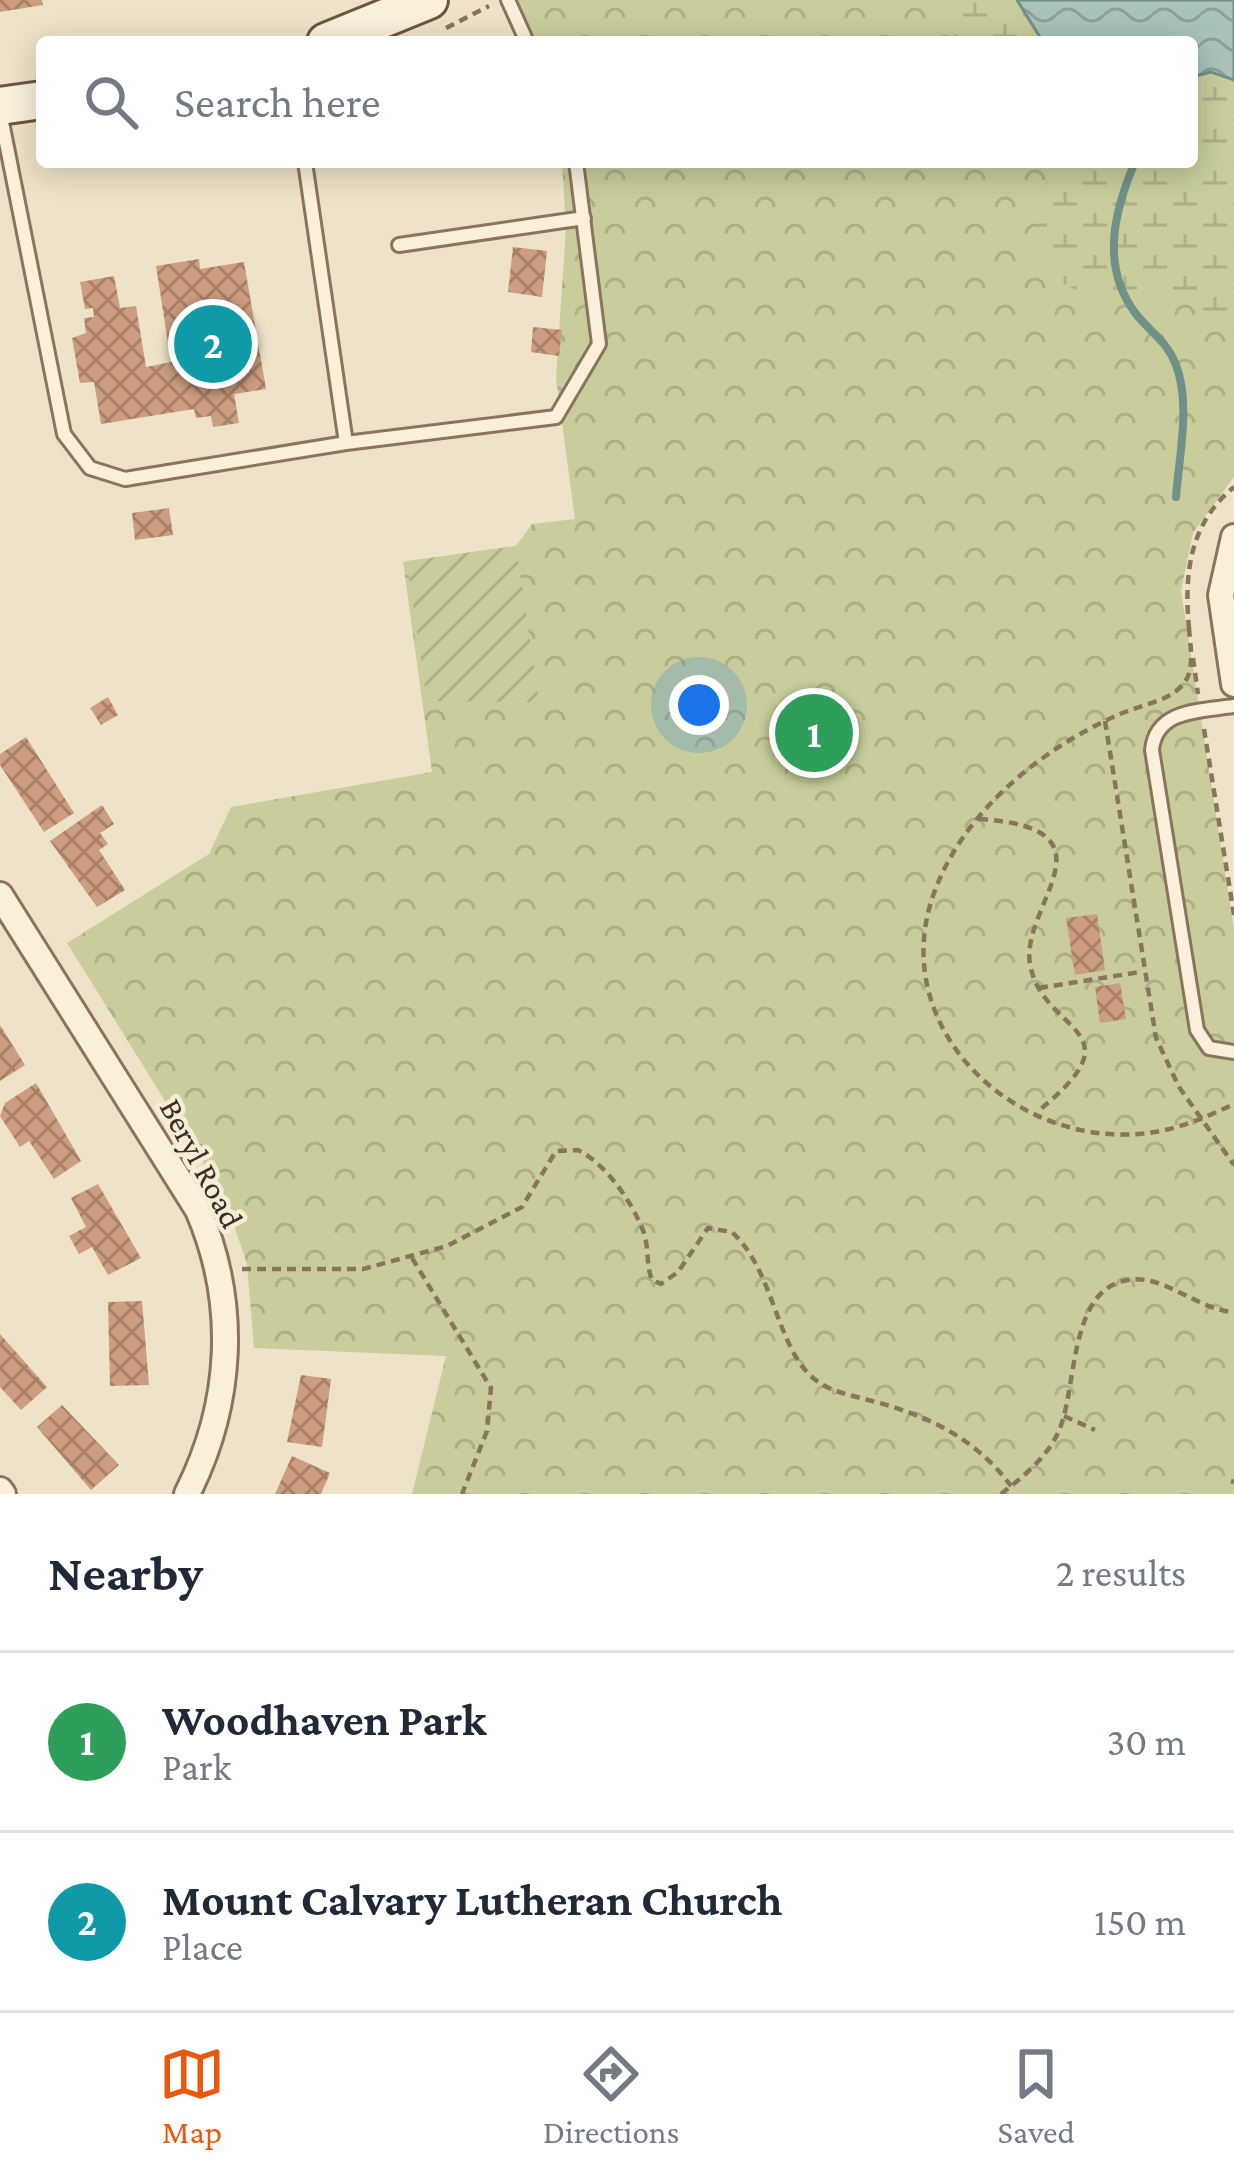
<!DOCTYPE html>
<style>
body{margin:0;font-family:"Crimson Pro",serif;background:#f6f6f7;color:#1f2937}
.you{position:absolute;left:699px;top:705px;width:42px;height:42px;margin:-30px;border:9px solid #fff;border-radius:50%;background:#1a73e8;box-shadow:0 0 0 18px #1a73e833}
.badge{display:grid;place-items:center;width:78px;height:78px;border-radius:50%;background:#ea580c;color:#fff;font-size:39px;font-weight:700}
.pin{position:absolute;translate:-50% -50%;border:6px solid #fff;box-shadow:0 3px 12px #0006}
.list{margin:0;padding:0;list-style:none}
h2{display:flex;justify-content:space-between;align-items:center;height:156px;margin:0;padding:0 48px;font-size:51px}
h2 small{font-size:39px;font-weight:400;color:#747a83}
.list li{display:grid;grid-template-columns:78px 1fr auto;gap:36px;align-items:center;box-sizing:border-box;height:180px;padding:0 48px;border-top:3px solid #e0e1e3}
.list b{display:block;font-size:45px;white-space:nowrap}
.list p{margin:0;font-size:39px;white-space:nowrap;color:#747a83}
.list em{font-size:39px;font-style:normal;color:#747a83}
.icon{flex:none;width:66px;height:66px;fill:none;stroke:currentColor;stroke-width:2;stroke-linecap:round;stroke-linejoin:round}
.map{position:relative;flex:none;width:1234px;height:1494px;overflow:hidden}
.search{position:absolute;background:#fff;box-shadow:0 6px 30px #0003;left:36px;right:36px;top:36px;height:132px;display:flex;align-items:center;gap:30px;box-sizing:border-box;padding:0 42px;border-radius:12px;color:#747a83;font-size:45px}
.sheet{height:516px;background:#fff}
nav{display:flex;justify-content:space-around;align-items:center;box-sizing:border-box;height:168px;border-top:3px solid #e0e1e3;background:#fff;font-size:33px;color:#747a83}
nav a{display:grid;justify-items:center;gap:6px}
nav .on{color:#ea580c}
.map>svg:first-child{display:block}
.forest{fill:url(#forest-crowns)}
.wetland{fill:url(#wetland-marsh)}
.garden{fill:url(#garden-furrows)}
.water{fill:url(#water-waves);stroke:#6f9188;stroke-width:3}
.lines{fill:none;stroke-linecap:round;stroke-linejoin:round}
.stream{stroke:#6f9188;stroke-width:8}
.building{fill:url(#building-cross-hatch)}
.lane-casing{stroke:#8a745d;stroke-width:18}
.street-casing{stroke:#8a745d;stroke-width:30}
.secondary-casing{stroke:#6c5540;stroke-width:42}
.path{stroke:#8a745d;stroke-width:4.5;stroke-dasharray:9 6;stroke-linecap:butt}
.lane{stroke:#f9efdb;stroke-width:12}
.street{stroke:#f9efdb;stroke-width:24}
.secondary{stroke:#f9efdb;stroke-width:36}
.labels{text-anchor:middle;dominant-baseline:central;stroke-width:9;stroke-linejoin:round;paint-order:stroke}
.street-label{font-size:33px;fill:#3b2d20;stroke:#f6ecd7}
</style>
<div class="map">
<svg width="1234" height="1494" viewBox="0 0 1234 1494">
<defs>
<pattern id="forest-crowns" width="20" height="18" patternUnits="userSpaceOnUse" patternTransform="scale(3)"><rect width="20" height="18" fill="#c8cd9b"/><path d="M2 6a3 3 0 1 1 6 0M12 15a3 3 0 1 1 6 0" fill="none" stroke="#adb085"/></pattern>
<pattern id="wetland-marsh" width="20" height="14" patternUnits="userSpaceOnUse" patternTransform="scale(3)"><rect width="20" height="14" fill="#c8cd9b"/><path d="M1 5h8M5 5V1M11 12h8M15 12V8" fill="none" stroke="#adb085"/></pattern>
<pattern id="garden-furrows" width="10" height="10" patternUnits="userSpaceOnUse" patternTransform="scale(3)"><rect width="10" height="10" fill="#c8cd9b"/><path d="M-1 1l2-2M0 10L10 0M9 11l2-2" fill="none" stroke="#adb085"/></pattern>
<pattern id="water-waves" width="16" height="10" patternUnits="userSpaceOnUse" patternTransform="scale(3)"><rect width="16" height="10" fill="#a9c2ba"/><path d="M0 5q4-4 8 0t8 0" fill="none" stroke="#8b9e97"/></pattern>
<pattern id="building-cross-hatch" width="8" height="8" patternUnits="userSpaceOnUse" patternTransform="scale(3)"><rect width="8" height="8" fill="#cc9d7e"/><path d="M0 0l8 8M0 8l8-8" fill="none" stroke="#a78067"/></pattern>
</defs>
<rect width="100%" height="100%" fill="#eee2c8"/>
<!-- forest -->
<path class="forest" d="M518,0H1234V477L1193,533L1181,591L1234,929V1494H412L446,1356L254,1348L247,1264L224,1196L67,943L209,854L231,807L432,772L403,562L516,546L532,524L575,519L556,378L566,228L562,162H1192V42H531L516,9Z"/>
<!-- wetland -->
<path class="wetland" d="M951,0H1234V343C1218,331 1183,296 1167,290C1148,284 1128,294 1110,294C1025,297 1032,218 1053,162H1192V42H954Z"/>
<!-- garden -->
<path class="garden" d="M516,546L539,702L427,701L407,561Z"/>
<!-- water -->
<path class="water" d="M1017,0H1234V80L1211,72L1192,77V42H1043Z"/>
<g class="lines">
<!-- stream -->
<path class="stream" d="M1135,162C1114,211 1100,267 1136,314C1150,332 1167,341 1176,365C1191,404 1179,456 1176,497"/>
</g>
<!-- building -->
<g class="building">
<path d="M0,0H42L43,5L0,12Z"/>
<path d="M513,247L547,251L542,297L508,292Z"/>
<path d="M199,259L200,269L244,262L266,389L234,394L239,423L213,427L211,416L196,418L194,409L101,424L94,382L80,383L72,338L86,333L84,318L94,317L93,308L85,309L80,282L114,276L120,308L136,306L146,367L171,362L156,266Z"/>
<path d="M533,327L562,330L559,356L531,352Z"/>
<path d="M169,508L173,535L135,540L132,513Z"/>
<path d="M108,697L118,715L101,725L90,708Z"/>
<path d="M26,737L74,813L44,832L0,765V754Z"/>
<path d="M102,805L114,824L100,833L108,844L99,850L125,890L97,907L50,841Z"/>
<path d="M1097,914L1105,970L1075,975L1066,918Z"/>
<path d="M1120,983L1126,1019L1100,1023L1095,987Z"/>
<path d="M0,1025L25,1065L0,1081Z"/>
<path d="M36,1083L81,1161L54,1179L29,1141L20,1147L0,1116L5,1103Z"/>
<path d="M98,1184L141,1258L108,1275L92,1247L79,1254L69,1236L86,1227L71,1198Z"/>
<path d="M142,1301L149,1385L110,1386L108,1302Z"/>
<path d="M0,1334L47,1387L21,1410L0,1387Z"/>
<path d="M301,1375L331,1379L322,1447L287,1442Z"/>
<path d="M62,1405L119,1465L91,1490L37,1427Z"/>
<path d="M292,1456L330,1473L321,1494H275Z"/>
</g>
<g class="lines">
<!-- lane casing -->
<g class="lane-casing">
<g id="lane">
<path d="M508,0L527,42"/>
<path d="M0,112L64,434L90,468L125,479L346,443L556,417L599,344L576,162"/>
<path d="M305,162L346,443"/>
<path d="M399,245L584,218"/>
<path d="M1234,706C1201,711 1156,709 1152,750L1197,1030L1209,1048L1234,1052"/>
</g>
</g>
<!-- street casing -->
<g class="street-casing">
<g id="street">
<path d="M1234,537L1221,595L1234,684"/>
<path d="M0,895L198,1210C238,1303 233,1403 187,1494"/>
<path d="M0,1490L3,1494"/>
</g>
</g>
<!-- secondary casing -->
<g class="secondary-casing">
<g id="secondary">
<path d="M326,42L429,0"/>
<path d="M0,106L42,100"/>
</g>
</g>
<!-- path -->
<g class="path">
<path d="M446,28L489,6"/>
<path d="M1189,628C1190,645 1195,667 1185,682C1172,701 1140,705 1120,714C1040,749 958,815 931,902C892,1030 1012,1144 1139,1134C1171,1132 1205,1118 1234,1104"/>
<path d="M1189,629C1184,574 1189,524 1234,487"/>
<path d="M1193,658L1198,694"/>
<path d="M1105,721L1156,1038L1179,1087L1234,1165"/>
<path d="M1204,729L1234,915"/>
<path d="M979,819C1123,828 1020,905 1030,964C1042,1035 1143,1027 1037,1112"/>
<path d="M1039,988L1140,972"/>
<path d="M412,1258L491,1388L487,1431L462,1494"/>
<path d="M242,1269H363L447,1246L522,1207L556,1151L578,1150C606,1164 633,1203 644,1233C649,1249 646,1265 652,1280L661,1284L678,1272L708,1228L732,1232C774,1271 776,1345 812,1377C828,1392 851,1395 872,1401C929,1416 975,1438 1011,1486"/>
<path d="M1064,1416L1095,1430"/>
<path d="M1231,1481L1234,1482"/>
<path d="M1001,1494C1023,1477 1046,1458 1058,1433C1078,1391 1067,1289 1128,1280C1165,1274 1197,1310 1234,1312"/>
</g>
<!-- lane -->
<use href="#lane" class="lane"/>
<!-- street -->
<use href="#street" class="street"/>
<!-- secondary -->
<use href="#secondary" class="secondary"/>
</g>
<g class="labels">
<!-- street labels -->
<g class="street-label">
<text transform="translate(202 1163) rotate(62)">Beryl Road</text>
</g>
</g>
</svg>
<div class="you"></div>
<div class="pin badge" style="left:814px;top:733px;background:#2e9e5b">1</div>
<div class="pin badge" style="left:213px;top:344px;background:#0f9aa8">2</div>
<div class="search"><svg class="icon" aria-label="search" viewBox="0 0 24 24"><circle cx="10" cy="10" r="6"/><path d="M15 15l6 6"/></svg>Search here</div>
</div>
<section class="sheet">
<h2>Nearby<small>2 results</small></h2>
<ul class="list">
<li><span class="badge" style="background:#2e9e5b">1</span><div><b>Woodhaven Park</b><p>Park</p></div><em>30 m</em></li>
<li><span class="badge" style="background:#0f9aa8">2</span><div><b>Mount Calvary Lutheran Church</b><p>Place</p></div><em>150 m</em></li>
</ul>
</section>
<nav>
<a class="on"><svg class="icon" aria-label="map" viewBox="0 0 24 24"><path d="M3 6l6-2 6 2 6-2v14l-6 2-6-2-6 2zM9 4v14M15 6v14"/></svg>Map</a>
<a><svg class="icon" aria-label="directions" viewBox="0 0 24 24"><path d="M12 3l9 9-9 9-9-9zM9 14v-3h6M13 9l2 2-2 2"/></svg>Directions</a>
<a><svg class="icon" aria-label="saved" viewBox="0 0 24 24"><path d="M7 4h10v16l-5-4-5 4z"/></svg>Saved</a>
</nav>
